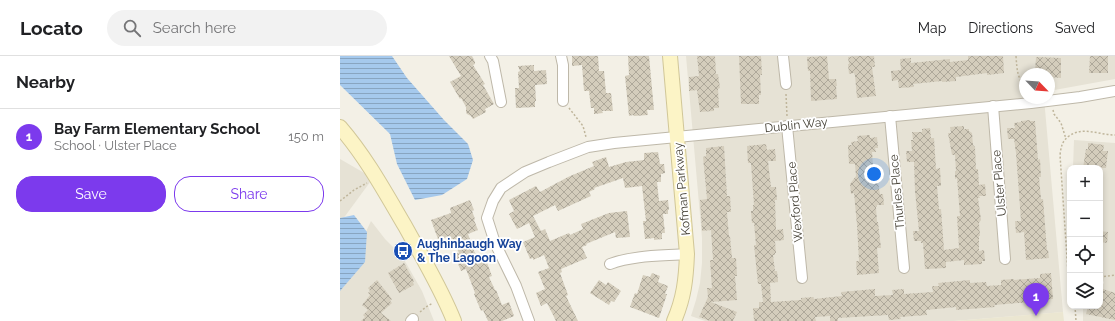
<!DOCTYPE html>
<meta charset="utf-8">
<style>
body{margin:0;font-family:Raleway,sans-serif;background:#f2f2f2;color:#202124}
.controls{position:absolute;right:12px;bottom:12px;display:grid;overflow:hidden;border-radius:8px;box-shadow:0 2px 6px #0003}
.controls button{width:36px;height:36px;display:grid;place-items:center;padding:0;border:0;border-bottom:1px solid #e0e0e0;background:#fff;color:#202124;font:20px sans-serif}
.compass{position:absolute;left:679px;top:12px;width:36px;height:36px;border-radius:50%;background:#fff;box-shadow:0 2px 6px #0003;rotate:115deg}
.you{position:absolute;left:534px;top:118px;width:14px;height:14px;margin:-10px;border:3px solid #fff;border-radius:50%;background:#1a73e8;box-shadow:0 0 0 6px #1a73e833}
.badge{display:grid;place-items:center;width:26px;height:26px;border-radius:50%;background:#7c3aed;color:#fff;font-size:13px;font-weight:700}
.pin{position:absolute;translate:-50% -33px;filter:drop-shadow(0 1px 2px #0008)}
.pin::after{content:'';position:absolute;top:21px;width:14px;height:12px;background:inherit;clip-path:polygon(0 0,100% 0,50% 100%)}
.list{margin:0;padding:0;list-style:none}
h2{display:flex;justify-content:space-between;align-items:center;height:52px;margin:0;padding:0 16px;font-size:17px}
h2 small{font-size:13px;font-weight:400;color:#757577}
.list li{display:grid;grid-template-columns:26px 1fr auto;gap:12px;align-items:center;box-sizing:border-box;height:56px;padding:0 16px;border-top:1px solid #e0e0e0}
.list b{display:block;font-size:15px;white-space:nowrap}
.list p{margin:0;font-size:13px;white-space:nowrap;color:#757577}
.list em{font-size:13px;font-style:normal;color:#757577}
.actions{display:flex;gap:8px;padding:12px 16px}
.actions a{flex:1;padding:9px 0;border:1px solid #7c3aed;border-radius:16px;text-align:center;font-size:14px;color:#7c3aed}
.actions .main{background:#7c3aed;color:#fff}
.icon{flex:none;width:22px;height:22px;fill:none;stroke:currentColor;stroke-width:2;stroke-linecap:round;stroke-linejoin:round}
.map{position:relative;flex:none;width:775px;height:265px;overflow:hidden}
header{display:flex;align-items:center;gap:24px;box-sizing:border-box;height:56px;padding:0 20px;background:#fff;border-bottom:1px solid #e0e0e0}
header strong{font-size:19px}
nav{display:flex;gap:22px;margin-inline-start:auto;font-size:14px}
.search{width:280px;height:36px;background:#f2f2f2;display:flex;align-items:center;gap:10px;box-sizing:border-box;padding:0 14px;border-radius:22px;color:#757577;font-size:15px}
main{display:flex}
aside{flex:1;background:#fff}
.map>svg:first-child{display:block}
.residential{fill:#e6e2d5}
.education{fill:#ebe6d1}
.water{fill:url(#water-rules)}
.building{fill:url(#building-cross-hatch)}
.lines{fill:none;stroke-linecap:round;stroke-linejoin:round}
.street-casing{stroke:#beb8a9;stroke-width:12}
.secondary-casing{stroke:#d1c798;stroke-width:16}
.path{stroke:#bfb59b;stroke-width:1.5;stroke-dasharray:2 2;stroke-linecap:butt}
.street{stroke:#fff;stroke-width:10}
.secondary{stroke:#fcf4c6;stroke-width:14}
.labels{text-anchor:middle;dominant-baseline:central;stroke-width:3.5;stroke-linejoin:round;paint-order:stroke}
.street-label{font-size:12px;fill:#454136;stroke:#fff}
.transit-label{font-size:12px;font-weight:bold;fill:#164399;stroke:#fff;text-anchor:start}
</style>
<header>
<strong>Locato</strong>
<div class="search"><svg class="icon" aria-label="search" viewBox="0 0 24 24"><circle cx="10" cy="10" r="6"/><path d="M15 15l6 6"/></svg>Search here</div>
<nav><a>Map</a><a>Directions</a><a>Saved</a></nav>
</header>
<main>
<aside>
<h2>Nearby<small></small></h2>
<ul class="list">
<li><span class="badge">1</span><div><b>Bay Farm Elementary School</b><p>School · Ulster Place</p></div><em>150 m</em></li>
</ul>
<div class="actions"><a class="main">Save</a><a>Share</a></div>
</aside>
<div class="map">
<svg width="775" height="265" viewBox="0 0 775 265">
<defs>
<pattern id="water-rules" width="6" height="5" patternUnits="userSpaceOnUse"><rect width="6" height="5" fill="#a5c9ed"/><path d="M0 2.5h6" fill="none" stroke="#88a5c1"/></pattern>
<pattern id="building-cross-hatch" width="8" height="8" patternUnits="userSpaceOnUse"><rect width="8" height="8" fill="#d4cdbc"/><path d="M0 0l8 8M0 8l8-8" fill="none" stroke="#aea89a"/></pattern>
</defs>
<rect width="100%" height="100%" fill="#f3f0e6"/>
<!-- residential -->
<g class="residential">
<path d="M346,0H775V23L709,35V18H685V42H704L723,256L614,265H365L351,260L356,244L360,227L362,207V182Z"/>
<path d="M734,84L775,87V265H743V250H760V231L764,227L762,221L761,213H760V112H733Z"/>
<path d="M0,103L33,122L0,167Z"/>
<path d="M31,165L45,183L62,200L82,235L94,265H0V231Z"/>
</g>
<!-- education -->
<path class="education" d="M723,256L724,265H614Z"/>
<!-- water -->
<g class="water">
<path d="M0,0H52L67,22L104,64L128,88L133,104L127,123L102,139L75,144L57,108L50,78L0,29Z"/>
<path d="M14,159L27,176L25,206L0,235V162Z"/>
</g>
<!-- building -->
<g class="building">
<path d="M109,0H132L135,6V8L133,9L145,28L143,29L154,48L145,53L146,56L133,63L131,60L127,58L126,56V51L121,42L120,43L110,26L121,20Z"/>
<path d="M232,0H258L259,15H264L266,37H271L273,55H262L263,57L254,58V52H251L249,35H244L242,9L232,10Z"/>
<path d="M288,0H309L314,54H307L308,59L294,60L293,59L289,60L285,20L289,19Z"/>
<path d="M357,0H375L376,18H378L380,32L378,33L379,52H374V55L360,56L357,34L349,35V21L359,20Z"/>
<path d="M399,0H421L422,19H420L421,39H419V48H401Z"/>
<path d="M487,0L489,23H496L497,30H496L497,43L471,45L470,15H468L467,1Z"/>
<path d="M516,0H534L535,11H532L536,40L517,42L515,19L514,17L509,18L508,8H509L508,1Z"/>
<path d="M628,0H663L664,17L647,19V17L616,21V25L602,26V25L573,28L574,31L559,32L558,24L552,25L551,15L561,14L560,3L571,2V7L610,3V6L628,4Z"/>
<path d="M750,0H768V17H749Z"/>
<path d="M696,1L721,2V22L709,21V18H706V16H695Z"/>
<path d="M194,9V15L206,14L207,28L195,29L196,45H195V51L176,52L175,32H179L178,16L180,15L178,10Z"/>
<path d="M690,64V65H695L698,104L700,103L701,121H699L701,143H703L707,194H708L709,202L686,204L684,176L676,177L675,165H681L676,97L674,83H668L667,72H675L674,67L681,66V65Z"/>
<path d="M624,70V73H629V75L632,77L633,89L635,91L636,113H638L639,129L645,128L646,140H639L640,142H638L641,164L639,167L640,180H639V195L644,194L645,205H642V208L624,209V204L606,206V212L585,213L583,187H581V185H574L573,175H579L575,135L574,106H567L566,95H572L571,84H573L572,76H582V73L590,72L591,82H594L596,113L600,112L601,130H597L599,153H601L604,194L619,192L617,160H620L617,122L615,123V115H616L615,99H612L608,77H611L610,71Z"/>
<path d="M530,79V82L537,81L538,92H535L536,96H532L534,122H536V124H538V126L540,138H543L544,149H537V151H536L537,166H538L541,192H537L539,217L517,219L516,205H519L517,169L514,137L511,138L510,128L516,120L515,108H509L508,89H512L511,86L518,85L517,80Z"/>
<path d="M748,87L764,89L763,95H768L766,112H743L746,93H748Z"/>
<path d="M426,88L427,94L435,93L436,105H428L431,131H436L437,144H435L436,174L443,173L444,184L435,185L436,197H435V199H433L435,215H437L438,224V226L430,227L431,246L461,244V242L473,241L474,243L502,240L501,236L535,233V240L553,239L552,234L564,233V238L593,236L592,230H599L598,227L630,224V227L646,226L647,230L661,229V224L674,223V224L700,222V218L711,217L713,243L692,244V246L654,249L655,251L616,254V251L586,254L587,259L560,261L561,263L549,264L548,259L498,262V265H490V260L475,261L476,265H414L413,252H419V246H423L421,228H418L414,189H416L414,167H412L411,155H413V149H414L411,107H408L407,90Z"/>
<path d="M384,90L387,140H390L391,156H387L389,181L390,180L392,202H396L397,220H395L397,244L371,246L397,256L393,265H370L359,261L368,241L367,232H372L370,204H373L371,174L362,175L360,144L367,143L363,101L366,100V92Z"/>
<path d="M318,96L320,108H324L325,117L321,118V126H317L319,145L328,144L329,154H328V158H323L325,177H322V183L314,184V182L305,183L303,165H306L302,130L285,132L283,122L254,132L255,133L249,136L251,140L218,155L215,149L193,160L201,175L205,173L210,185L229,177L230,179L243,173L241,168L269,157L287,155L290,181L276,182L275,176L246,188L247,189L242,191L247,202L221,213L222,216L220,217L228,239L226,240L238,265H216L207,247L201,250L196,237L205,233L198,216L209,212L204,199L193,204V202L190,203L183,186L195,181L189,167L177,173L169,158L174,155L169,144L196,130L200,136L228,121L254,110L252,106L266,101L269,111L286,106L304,104V97Z"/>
<path d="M130,144L134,154L132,155L135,163L134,164L138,174L128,178L134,195L139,204L144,202L146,208L147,207L152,220L149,221L155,234H156L162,249L169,246L174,260L162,265H148L143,254L141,255L134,238L135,237L126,213L121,215L114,198L119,197L113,183L108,185L107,181L104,182V181L98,183L91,164L111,157L110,152Z"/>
<path d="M760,175L768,176L767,187L760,186Z"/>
<path d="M64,207L74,225L73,226L74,229L59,237L48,217Z"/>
<path d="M312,217L320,220L318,226L328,230L325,238H327L319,262L290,251L295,237L297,238L303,219L310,221Z"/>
<path d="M37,224L52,243L50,245L52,247L41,257L51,265H21L25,261L23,259L28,254L22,249L30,239L28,237L30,235L28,232Z"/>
<path d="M259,224L266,229L268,226L281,235L274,246L271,245L269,249L250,237Z"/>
<path d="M760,232L775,237V264L746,258L748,250H760Z"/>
</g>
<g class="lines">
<!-- street casing -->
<g class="street-casing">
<g id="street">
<path d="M150,0L153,5L161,46"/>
<path d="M221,0L223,9V45"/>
<path d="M443,0L446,28"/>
<path d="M653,50L665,203"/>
<path d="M550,60L564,212"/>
<path d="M447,70L462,222"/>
<path d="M270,208C294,199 322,200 347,198"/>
<path d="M71,265L73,263"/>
<path d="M189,265L176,230L155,187L147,162L153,145L161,132L185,116L209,106L248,91L274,87L691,47L740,41L775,35"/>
</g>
</g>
<!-- secondary casing -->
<g class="secondary-casing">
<g id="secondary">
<path d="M330,0L347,198C346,223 344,242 334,265"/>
<path d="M0,71C26,101 45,136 65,170C82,201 101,232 114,265"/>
</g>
</g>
<!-- path -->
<g class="path">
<path d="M676,0C677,14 677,20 685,32"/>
<path d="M446,38L447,60"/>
<path d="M229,52L243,70L246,81"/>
<path d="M713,54L714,58L721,67L726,83"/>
<path d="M0,145L14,134L27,127"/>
<path d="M760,221L775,219"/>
<path d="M730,222L728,216L720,99C721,91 722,85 729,80C743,70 759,79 775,79"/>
<path d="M735,250L736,265"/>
<path d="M80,256L86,251L93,247"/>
</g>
<!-- street -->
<use href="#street" class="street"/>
<!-- secondary -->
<use href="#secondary" class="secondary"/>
</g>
<!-- icons -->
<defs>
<g id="bus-disc" transform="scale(1)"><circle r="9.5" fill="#1a4fb4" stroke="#fff"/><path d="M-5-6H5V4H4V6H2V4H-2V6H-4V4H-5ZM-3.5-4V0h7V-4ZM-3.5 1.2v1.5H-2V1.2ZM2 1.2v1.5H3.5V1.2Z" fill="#fff"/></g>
</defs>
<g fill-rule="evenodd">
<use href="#bus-disc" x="63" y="195"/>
</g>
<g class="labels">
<!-- street labels -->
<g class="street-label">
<text transform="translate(456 69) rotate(-6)">Dublin Way</text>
<text transform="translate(659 127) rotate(-95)">Ulster Place</text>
<text transform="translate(342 133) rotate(-95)">Kofman Parkway</text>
<text transform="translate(557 136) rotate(-95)">Thurles Place</text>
<text transform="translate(455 146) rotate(-95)">Wexford Place</text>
</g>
<!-- transit labels -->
<g class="transit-label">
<text x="77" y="188">Aughinbaugh Way<tspan x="77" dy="14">&amp; The Lagoon</tspan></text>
</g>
</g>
</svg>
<div class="controls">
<button>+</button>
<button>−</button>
<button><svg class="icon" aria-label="locate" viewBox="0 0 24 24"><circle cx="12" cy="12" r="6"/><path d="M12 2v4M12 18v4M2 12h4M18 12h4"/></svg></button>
<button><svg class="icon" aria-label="layers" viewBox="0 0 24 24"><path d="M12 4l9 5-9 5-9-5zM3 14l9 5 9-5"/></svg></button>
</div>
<svg class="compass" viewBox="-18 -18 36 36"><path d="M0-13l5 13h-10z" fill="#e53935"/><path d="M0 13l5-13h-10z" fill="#757577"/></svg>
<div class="you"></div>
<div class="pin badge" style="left:696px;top:260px">1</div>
</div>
</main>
